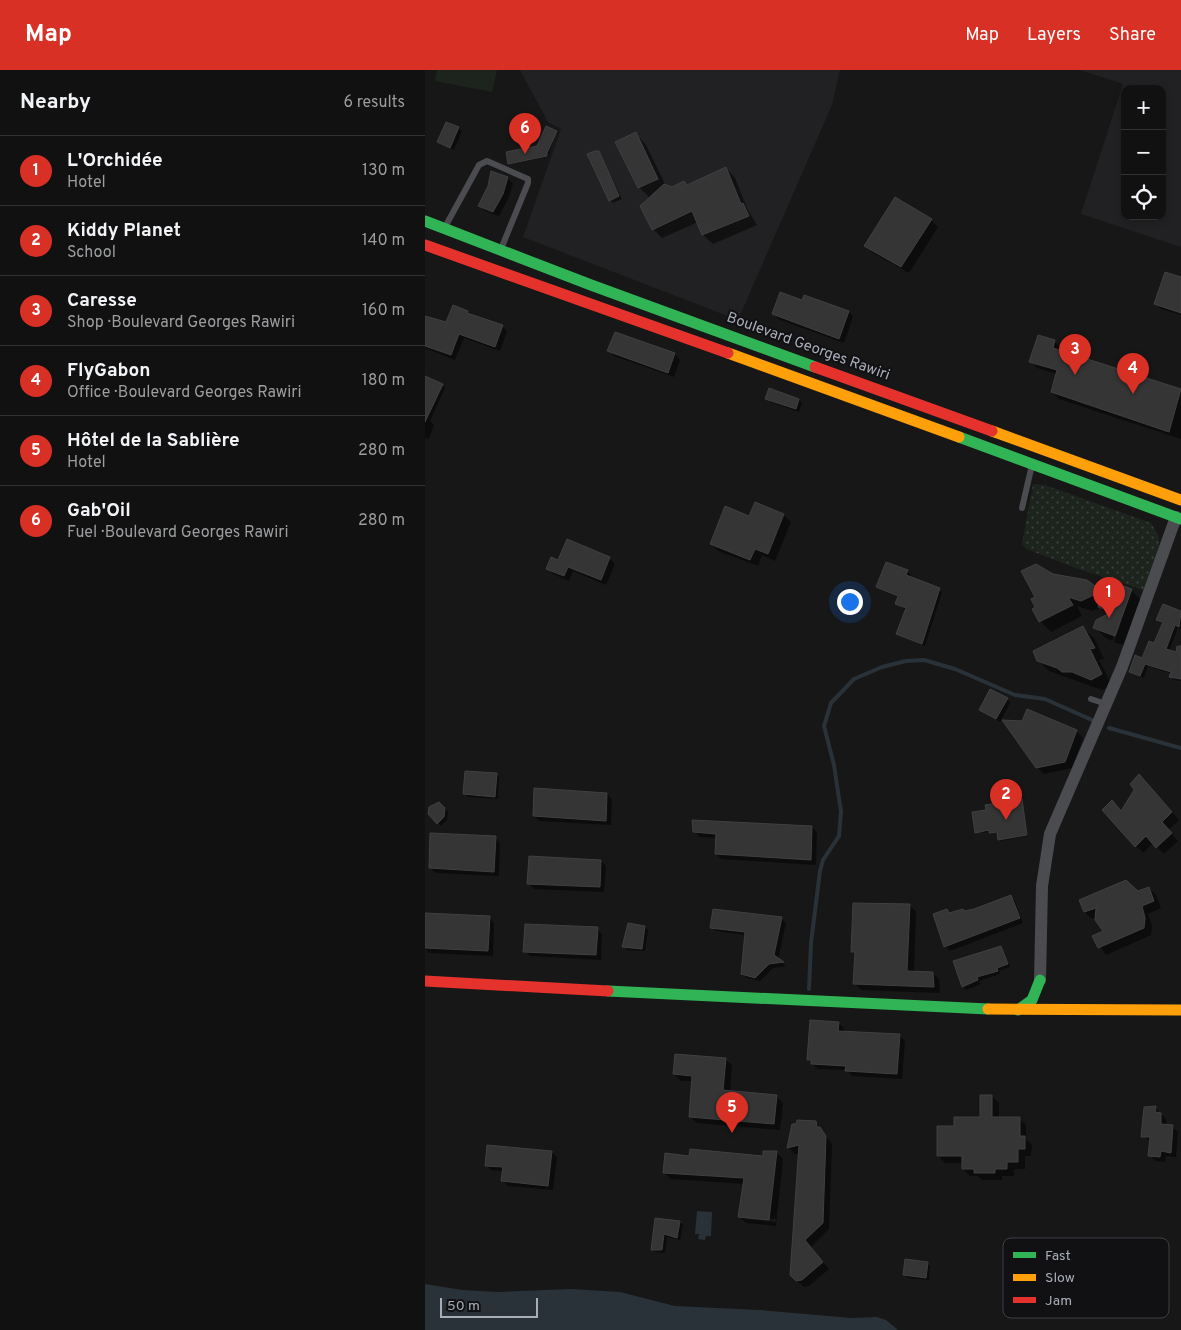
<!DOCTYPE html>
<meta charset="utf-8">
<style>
body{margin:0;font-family:Overpass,sans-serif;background:#1e1f1f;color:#f1f3f6}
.controls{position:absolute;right:15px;top:15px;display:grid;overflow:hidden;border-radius:10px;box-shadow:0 2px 8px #0003}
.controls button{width:45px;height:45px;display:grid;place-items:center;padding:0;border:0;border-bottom:1px solid #303131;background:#111;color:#f1f3f6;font:25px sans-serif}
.scale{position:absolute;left:15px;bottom:12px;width:98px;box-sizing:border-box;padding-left:5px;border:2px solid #a8adb8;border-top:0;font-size:14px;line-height:18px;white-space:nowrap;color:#a8adb8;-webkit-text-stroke:4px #111113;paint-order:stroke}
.you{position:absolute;left:424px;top:531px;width:18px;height:18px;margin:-12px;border:4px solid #fff;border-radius:50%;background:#1a73e8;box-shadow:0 0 0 8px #1a73e833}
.badge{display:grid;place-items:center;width:32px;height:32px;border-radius:50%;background:#d93025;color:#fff;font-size:16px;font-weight:700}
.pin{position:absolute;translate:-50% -41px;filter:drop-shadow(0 1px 2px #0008)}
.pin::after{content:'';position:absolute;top:26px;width:18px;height:15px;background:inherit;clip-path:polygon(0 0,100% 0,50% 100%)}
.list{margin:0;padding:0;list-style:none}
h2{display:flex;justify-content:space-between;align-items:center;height:65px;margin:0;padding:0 20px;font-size:21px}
h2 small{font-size:16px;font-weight:400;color:#9c9d9f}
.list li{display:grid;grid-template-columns:32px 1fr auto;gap:15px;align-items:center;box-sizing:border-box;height:70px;padding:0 20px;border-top:1px solid #303131}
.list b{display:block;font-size:19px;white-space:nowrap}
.list p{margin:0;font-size:16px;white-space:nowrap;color:#9c9d9f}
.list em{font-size:16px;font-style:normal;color:#9c9d9f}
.icon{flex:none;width:28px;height:28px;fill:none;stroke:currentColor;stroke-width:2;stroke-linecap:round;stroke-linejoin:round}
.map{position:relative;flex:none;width:756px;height:1260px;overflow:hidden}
header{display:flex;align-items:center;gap:30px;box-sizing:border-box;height:70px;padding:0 25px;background:#d93025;color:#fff}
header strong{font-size:24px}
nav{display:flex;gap:28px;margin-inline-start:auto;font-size:18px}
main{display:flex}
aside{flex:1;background:#111}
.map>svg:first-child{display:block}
.built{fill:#212123;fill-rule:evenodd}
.grass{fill:url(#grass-dots)}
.garden{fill:#1d241e}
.water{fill:#2a3239}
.shadow{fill:#0007;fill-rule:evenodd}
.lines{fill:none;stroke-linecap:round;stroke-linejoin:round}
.stream{stroke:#2a3239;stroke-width:4}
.building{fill:#353536;stroke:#3f4043}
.lane{stroke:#4b4c50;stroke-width:6}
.street{stroke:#4b4c50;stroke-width:12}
.fast{stroke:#30b455;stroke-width:11}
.slow{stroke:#ff9f0a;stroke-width:11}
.jam{stroke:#e5322d;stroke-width:11}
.labels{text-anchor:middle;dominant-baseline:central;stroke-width:4;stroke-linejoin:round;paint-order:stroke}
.street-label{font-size:15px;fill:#a8adb8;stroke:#111113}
.key{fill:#111113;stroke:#3e4045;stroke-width:1}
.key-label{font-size:14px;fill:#a8adb8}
</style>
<header>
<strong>Map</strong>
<nav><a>Map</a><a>Layers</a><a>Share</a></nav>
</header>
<main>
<aside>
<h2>Nearby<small>6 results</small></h2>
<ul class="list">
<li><span class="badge">1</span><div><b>L'Orchidée</b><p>Hotel</p></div><em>130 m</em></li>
<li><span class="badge">2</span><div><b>Kiddy Planet</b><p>School</p></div><em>140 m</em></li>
<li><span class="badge">3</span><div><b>Caresse</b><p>Shop · Boulevard Georges Rawiri</p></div><em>160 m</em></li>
<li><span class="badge">4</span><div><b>FlyGabon</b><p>Office · Boulevard Georges Rawiri</p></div><em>180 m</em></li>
<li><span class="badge">5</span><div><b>Hôtel de la Sablière</b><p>Hotel</p></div><em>280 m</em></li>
<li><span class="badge">6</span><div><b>Gab'Oil</b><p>Fuel · Boulevard Georges Rawiri</p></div><em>280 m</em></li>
</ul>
</aside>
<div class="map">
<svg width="756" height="1260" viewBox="0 0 756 1260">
<defs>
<pattern id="grass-dots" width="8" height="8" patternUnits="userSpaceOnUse" patternTransform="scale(1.25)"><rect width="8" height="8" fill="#1d241e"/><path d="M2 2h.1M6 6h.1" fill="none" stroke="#3b413d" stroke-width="1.8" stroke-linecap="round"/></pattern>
</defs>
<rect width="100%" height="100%" fill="#171717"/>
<!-- built -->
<g class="built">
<path d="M95,0H415L407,35L313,250L98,167L136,59L123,52Z"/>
<path d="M655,0H756V177L656,144L698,14ZM700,19H737V146H700Z"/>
</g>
<!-- grass -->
<path class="grass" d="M608,414L620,415L726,453L734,467V476L718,520L651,498L601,479L597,474Z"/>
<!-- garden -->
<path class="garden" d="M12,0H72L67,22L10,11Z"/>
<!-- water -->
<g class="water">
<path d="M272,1141L287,1142L286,1166H281L280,1170L273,1169L274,1164H270Z"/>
<path d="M0,1214L37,1220L73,1222L146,1219L195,1222L250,1236L335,1240L426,1248L452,1247L461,1250L473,1260H0Z"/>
</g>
<!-- shadow -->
<g class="shadow">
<path d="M33,58L37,61L29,80L14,72Z"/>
<path d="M131,62L123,87L84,94L113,77Z"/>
<path d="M211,64L221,75L241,116L247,118L263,116L301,98L310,108L323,140L332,155L288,174L278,165L273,152L237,168L228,159L225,128L214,117Z"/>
<path d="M174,82L197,129L188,133L185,130Z"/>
<path d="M67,102L83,108L88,114L83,129L74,146L60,141L55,136L64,117Z"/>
<path d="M506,150L513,157L484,203L448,183L440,176Z"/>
<path d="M756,208V245L736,239L731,233Z"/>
<path d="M380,227L424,242L428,247L419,273L353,249L349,244L378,232Z"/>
<path d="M42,242L46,245L77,256L82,261L75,281L39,268L30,290L0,278V247L22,254Z"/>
<path d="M190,264L250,284L255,290L249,307L189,286L184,281Z"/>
<path d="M630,272L636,278L635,282L756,320V369L634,329L627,322L632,304L612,298L606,291Z"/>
<path d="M0,314L17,315L20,318L5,351L9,355L4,369L0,368Z"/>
<path d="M345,320L374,330L377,333L374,342L345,332L342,328Z"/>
<path d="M331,434L359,445L366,452L350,491L337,485L333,496L293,481L286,474L325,448Z"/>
<path d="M184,488L190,494L181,515L148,501L144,511L128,504L123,499L134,492Z"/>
<path d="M462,493L483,502L486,505L485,508L517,522L500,576L472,564L481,540L472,534L474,528L453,517Z"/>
<path d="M628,505L661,511L681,526L706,520L717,531L701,576L689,572L695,555H693L687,571L681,568L670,558L683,545L675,538L667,541L652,536L657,546L626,562L615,551L611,527Z"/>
<path d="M738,535L756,542V559L753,558L744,581L756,584V611L749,610L746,607L747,604L723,596L719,608L705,601L730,575L739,553L732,549Z"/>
<path d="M658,558L669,568L679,589L674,590L687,615L677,620L624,601L613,590Z"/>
<path d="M582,629L585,633L575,652L555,639Z"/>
<path d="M598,652L651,661L658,668L647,698L619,704L612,697Z"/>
<path d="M71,704L74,707L73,729L43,727L40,724Z"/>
<path d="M721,713L754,750L743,760L753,771L739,784L728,773L718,783L679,740L697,743L710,719Z"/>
<path d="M182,724L187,729L186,755L114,751L109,746Z"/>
<path d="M596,730L603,766L576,771L573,763L552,762L562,741Z"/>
<path d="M14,733L23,742L22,750L16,756L4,743Z"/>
<path d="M387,757L392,762L391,795L296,789L291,784L292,768L275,767L270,762Z"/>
<path d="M70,768L75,773L74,806L11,803L5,798Z"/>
<path d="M176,791L181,796L179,822L109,819L104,814Z"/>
<path d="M724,818L731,825L736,838L723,844L727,856L726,865L681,885L669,867L680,861L672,847L667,849L660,842Z"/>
<path d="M586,826L590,831L598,853L525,881L520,876L525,844L540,842Z"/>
<path d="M484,835L491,841L489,902L508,903L514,910L515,923L436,920L429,913L431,884L427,881Z"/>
<path d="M64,847L69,853L68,886L4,883L0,879V856Z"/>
<path d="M357,849L361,853L353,890L361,896L348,898L335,911L322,908L317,904L321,865L291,861L287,857Z"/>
<path d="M219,857L223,860L220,881L202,880L199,876Z"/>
<path d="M172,859L177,864L176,890L105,886L100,881Z"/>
<path d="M576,877L585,897L574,901L575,904L554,911L556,914L541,920L538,916Z"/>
<path d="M413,953L419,958L418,962L474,965L480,971L477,1009L427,1006L422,1000L393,999L383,990Z"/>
<path d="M300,989L307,995L305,1022L351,1026L358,1033L355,1060L272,1053L265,1047L268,1011H256L249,1004Z"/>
<path d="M567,1026L574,1033V1048H594L601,1055V1069L607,1075L606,1086H600V1099H589V1106H577V1110H557L553,1106H545L538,1099V1093H520L513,1086L530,1057L556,1049Z"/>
<path d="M730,1038L741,1049V1056L747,1057L753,1062L751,1087L741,1086L740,1092L730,1091L725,1085L726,1072L718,1066Z"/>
<path d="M391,1052L407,1074L404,1159L386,1177L404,1199L384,1216L379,1217L366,1205L375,1083L370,1084L364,1078L368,1055Z"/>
<path d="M127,1082L132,1087L128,1120L83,1116L78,1111L79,1101L66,1100L61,1095Z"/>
<path d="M351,1082L358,1089L351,1156L321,1153L314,1146L319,1114L246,1109L239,1103L265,1087H339ZM320,1146L351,1149V1152L320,1149Z"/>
<path d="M231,1149L254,1152L258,1155L255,1170L242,1167L240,1183L231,1182L228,1179Z"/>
<path d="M502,1193L505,1196L504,1210L483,1208L479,1205Z"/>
</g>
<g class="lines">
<!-- stream -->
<g class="stream">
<path d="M684,658L756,678"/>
<path d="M384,919L386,873L395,801L398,790L414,766L416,742L409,695L399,656L406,633L429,609L457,597L481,591L499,590L530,599L590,625L620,629L667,650"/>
</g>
</g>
<!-- building -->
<g class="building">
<path d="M21,52L34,57L25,78L12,72Z"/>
<path d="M121,56L132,61L122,83V86L83,94L81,82L112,76Z"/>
<path d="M211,62L233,109L213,118L190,72Z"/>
<path d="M170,81H174L194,126L184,131L162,84Z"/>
<path d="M301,97L316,134L318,133L324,146L277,165L267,141L227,160L215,136L239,114L247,117L259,111L262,115Z"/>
<path d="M66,101L83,107L78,124L68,142L53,136L63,116Z"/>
<path d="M470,127L507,149L476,197L439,176Z"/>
<path d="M740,202L756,207V243L729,234Z"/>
<path d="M355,222L377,230L379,225L424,241L414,269L347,244Z"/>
<path d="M28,235L43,241L42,243L78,255L70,277L34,264L26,285L0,276V246L21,252Z"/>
<path d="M190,262L250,283L243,303L182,281Z"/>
<path d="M613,265L630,270L628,278L756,319L744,362L626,322L632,300L604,292Z"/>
<path d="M0,306L18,314L0,352Z"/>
<path d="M344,318L374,329L371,339L340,329Z"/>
<path d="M330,432L359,444L343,484L330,479L325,490L285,474L300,436L324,446Z"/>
<path d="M142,469L185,487L176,510L143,497L139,506L121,499L126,487L133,490Z"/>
<path d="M461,492L483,500L481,505L515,518L497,574L471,564L481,538L470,534L473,526L451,517Z"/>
<path d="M611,494L628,504L662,510L677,521L656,531L643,527L648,535L614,552L607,539L610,537L606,529L610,527L596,501Z"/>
<path d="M685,511L707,519L690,566L668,558L671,550L687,542L673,537L677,521L681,524Z"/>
<path d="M738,534L756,541L754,557L750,555L741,579L751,582L752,576H756V609L744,607L746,602L720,594L715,606L704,602L710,585L717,588L724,571L729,573L738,552L731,550Z"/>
<path d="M658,556L670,578L665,579L677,604L666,610L647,602H637L632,598L612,591L608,581Z"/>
<path d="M565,619L583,628L571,649L554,640Z"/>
<path d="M602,639L652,660L640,692L611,698L577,650L597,651Z"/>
<path d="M40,701L72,703L70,727L38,724Z"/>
<path d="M714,704L747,742L737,752L747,763L731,778L721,766L710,777L677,740L687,730L696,741L709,720L705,714Z"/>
<path d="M109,718L182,723L181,751L108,746Z"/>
<path d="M597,729L602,765L573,770L572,762L564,763V760L550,763L547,742L561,740L560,735Z"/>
<path d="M14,732L20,738L19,747L12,754L3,744L4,737Z"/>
<path d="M267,750L387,756L386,790L290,784L291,764L268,762Z"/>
<path d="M5,763L71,766L69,802L4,798Z"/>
<path d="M104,786L176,790L175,817L102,814Z"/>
<path d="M701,810L713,821L724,817L729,831L717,836L720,848L719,858L673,878L667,866L678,861L670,850L671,838L659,842L654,830Z"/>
<path d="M586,825L595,848L519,877L508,844L522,839L524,843L538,839L539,841L549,839Z"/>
<path d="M428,833L485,834L482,901L508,902L509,917L428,914L430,882H426Z"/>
<path d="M288,839L357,847L349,885L359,892L344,894L330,908L316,904L320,862L285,858Z"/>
<path d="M0,843L65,846L63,881L0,878Z"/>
<path d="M203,853L220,856L217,879L197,877Z"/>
<path d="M100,854L173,857L171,885L98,882Z"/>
<path d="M576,876L583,894L572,898L573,901L552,907L553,910L537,917L528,891Z"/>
<path d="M385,950L414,952L413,961L475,964L472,1004L420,1001L421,996L386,994V990H382Z"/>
<path d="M250,984L301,988L298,1020L352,1025L349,1054L264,1047L267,1006L248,1004Z"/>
<path d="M555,1025H567V1047H595V1066H600V1079H593V1092H582V1099H570V1103H549V1099H537V1086H512V1056H529V1047H555Z"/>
<path d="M731,1036L730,1042L736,1043V1054L748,1055L746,1083L736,1081L735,1087L723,1086L725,1067H716L719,1037Z"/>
<path d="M372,1050L391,1051L392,1057H395L401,1066L398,1153L380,1170L398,1192L377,1210L371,1211L365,1205L374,1075L362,1078L367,1054H371Z"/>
<path d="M62,1075L127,1081L123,1116L76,1111L78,1097L60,1096Z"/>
<path d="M265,1079L338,1086V1081H352L344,1150L313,1147L319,1108L238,1103L240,1083L264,1086Z"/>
<path d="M230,1148L255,1151L252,1168L239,1164L237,1180H226Z"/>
<path d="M480,1189L503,1192L501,1208L478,1205Z"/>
</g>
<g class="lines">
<!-- lane -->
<g class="lane">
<path d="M20,157L54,95L62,91L103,109V113L76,179"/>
<path d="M597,438L607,395"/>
<path d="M666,629L681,634"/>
</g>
<!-- street -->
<path class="street" d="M615,910L617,816L625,764L697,597L751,447"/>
<!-- fast -->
<g class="fast">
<path d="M0,151L166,215L390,297"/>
<path d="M534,367L756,449"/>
<path d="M183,921L563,939"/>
<path d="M593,940L607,930L615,910"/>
</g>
<!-- slow -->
<g class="slow">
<path d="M303,283L534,367"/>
<path d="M567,361L756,430"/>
<path d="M563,939L756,940"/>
</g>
<!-- jam -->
<g class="jam">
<path d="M0,175L303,283"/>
<path d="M390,297L567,361"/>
<path d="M0,911L183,921"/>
</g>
</g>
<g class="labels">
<!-- street labels -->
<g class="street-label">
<text transform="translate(383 277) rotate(20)">Boulevard Georges Rawiri</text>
</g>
</g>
<!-- legend -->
<rect x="578" y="1168" width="166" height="80" rx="8" class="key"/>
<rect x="588" y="1182" width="23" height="6" fill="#30b455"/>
<rect x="588" y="1204" width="23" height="7" fill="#ff9f0a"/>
<rect x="588" y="1227" width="23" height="6" fill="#e5322d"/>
<g class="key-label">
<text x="620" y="1190">Fast</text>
<text x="620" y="1212">Slow</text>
<text x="620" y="1235">Jam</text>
</g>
</svg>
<div class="controls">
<button>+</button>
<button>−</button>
<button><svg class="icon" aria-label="locate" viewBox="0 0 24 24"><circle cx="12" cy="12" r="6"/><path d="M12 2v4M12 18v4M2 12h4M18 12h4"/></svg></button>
</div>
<div class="scale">50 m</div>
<div class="you"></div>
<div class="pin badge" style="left:684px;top:548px">1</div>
<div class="pin badge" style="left:581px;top:750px">2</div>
<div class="pin badge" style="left:650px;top:305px">3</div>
<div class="pin badge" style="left:708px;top:324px">4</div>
<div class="pin badge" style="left:307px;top:1063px">5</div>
<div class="pin badge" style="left:100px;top:84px">6</div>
</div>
</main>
